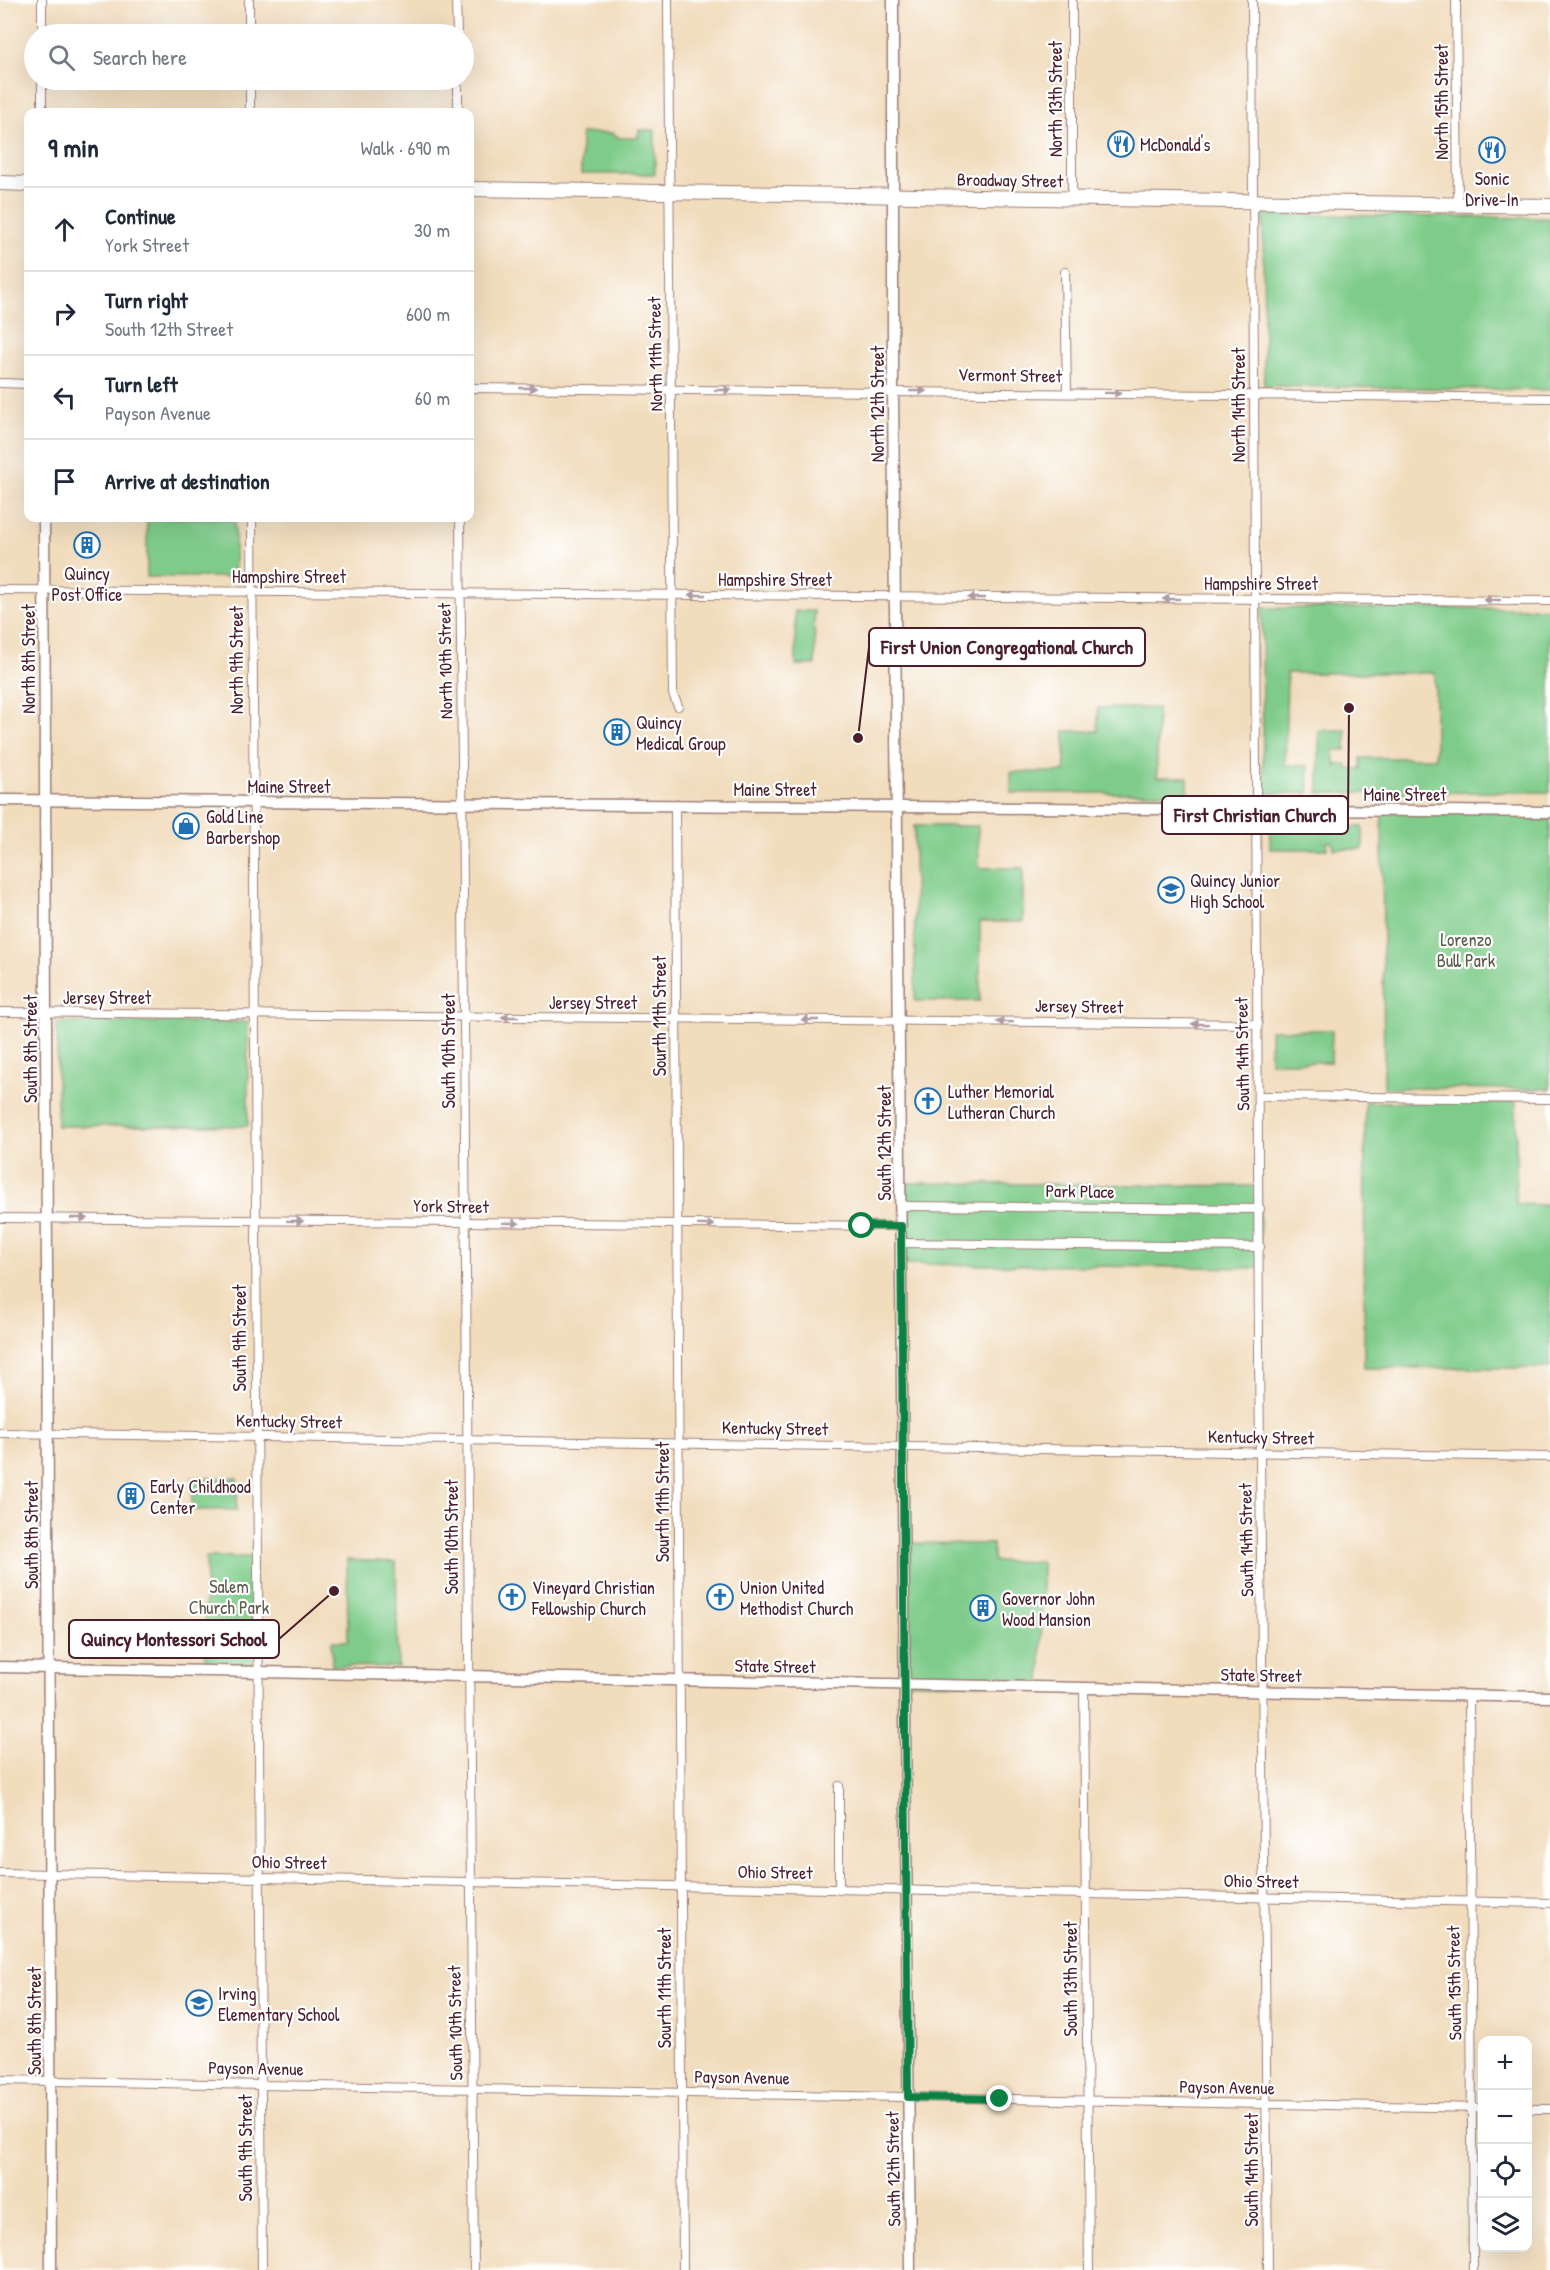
<!DOCTYPE html>
<meta charset="utf-8">
<style>
body{margin:0;font-family:"Patrick Hand",sans-serif;background:#f6f6f7;color:#1f2937}
.controls{position:absolute;right:18px;bottom:18px;display:grid;overflow:hidden;border-radius:12px;box-shadow:0 6px 24px #0002}
.controls button{width:54px;height:54px;display:grid;place-items:center;padding:0;border:0;border-bottom:2px solid #e0e1e3;background:#fff;color:#1f2937;font:30px sans-serif}
.stop{position:absolute;width:18px;height:18px;margin:-14px;border:4px solid #0b8043;border-radius:50%;background:#fff}
.stop.end{background:#0b8043;border-color:#fff;box-shadow:0 2px 6px #0008}
.list{margin:0;padding:0;list-style:none}
h2{display:flex;justify-content:space-between;align-items:center;height:78px;margin:0;padding:0 24px;font-size:26px}
h2 small{font-size:20px;font-weight:400;color:#747a83}
.list li{display:grid;grid-template-columns:39px 1fr auto;gap:18px;align-items:center;box-sizing:border-box;height:84px;padding:0 24px;border-top:2px solid #e0e1e3}
.list b{display:block;font-size:22px;white-space:nowrap}
.list p{margin:0;font-size:20px;white-space:nowrap;color:#747a83}
.list em{font-size:20px;font-style:normal;color:#747a83}
.icon{flex:none;width:33px;height:33px;fill:none;stroke:currentColor;stroke-width:2;stroke-linecap:round;stroke-linejoin:round}
.map{position:relative;flex:none;width:1550px;height:2270px;overflow:hidden}
.search{position:absolute;background:#fff;box-shadow:0 6px 24px #0002;left:24px;top:24px;width:450px;height:66px;display:flex;align-items:center;gap:15px;box-sizing:border-box;padding:0 21px;border-radius:33px;color:#747a83;font-size:22px}
.panel{position:absolute;background:#fff;box-shadow:0 6px 24px #0002;left:24px;top:108px;width:450px;height:414px;border-radius:12px}
.map>svg:first-child{display:block}
.green{fill:#7fcc8a;stroke:#64765a;stroke-width:1.5}
.lines{fill:none;stroke-linecap:round;stroke-linejoin:round}
.minor-casing{stroke:#9e7e74;stroke-width:10}
.tertiary-casing{stroke:#9e7e74;stroke-width:13}
.primary-casing{stroke:#9e7e74;stroke-width:16}
.minor{stroke:#fff;stroke-width:8}
.tertiary{stroke:#fff;stroke-width:10}
.primary{stroke:#fff;stroke-width:14}
.oneway{fill:#ae9aa0}
.route{stroke:#0b8043;stroke-width:8}
.labels{text-anchor:middle;dominant-baseline:central;stroke-width:4.5;stroke-linejoin:round;paint-order:stroke}
.street-label{font-size:18px;fill:#4a1f2b;stroke:#fff}
.poi-label{font-size:18px;fill:#4a1f2b;stroke:#fff;text-anchor:start}
.park-label{font-size:18px;fill:#5d5c4c;stroke:#fff}
.leader{fill:none;stroke:#4a1f2b;stroke-width:2}
.callout-dot{fill:#4a1f2b;stroke:#fff;stroke-width:2}
.callout{fill:#fff;stroke:#4a1f2b;stroke-width:2}
.callout-label{font-size:20px;text-anchor:middle;font-weight:bold;fill:#4a1f2b}
</style>
<div class="map">
<svg width="1550" height="2270" viewBox="0 0 1550 2270">
<rect width="100%" height="100%" fill="#fff"/>
<filter id="ink" filterUnits="userSpaceOnUse"><feTurbulence type="fractalNoise" baseFrequency=".0167" numOctaves="2"/><feDisplacementMap in="SourceGraphic" scale="12" xChannelSelector="R" yChannelSelector="G"/><feConvolveMatrix kernelMatrix="1 2 1 2 8 2 1 2 1" color-interpolation-filters="sRGB"/></filter>
<filter id="wash" filterUnits="userSpaceOnUse"><feTurbulence type="fractalNoise" baseFrequency=".008" numOctaves="4" result="noise"/><feDisplacementMap in="SourceGraphic" scale="24" xChannelSelector="R" yChannelSelector="G"/><feGaussianBlur stdDeviation="1.35" result="paint"/><feColorMatrix in="noise" values="0 0 0 0 0 0 0 0 0 0 0 0 0 0 0 0 0 1.4 0 .05"/><feComposite in="paint" operator="in"/></filter>
<g filter="url(#wash)">
<rect width="100%" height="100%" fill="#f1dcbc"/>
<!-- green -->
<g class="green">
<path d="M639,130H655V174H581V133H612L620,138H638Z"/>
<path d="M1263,214L1550,218V390L1264,386Z"/>
<rect x="147" y="518" width="88" height="59"/>
<path d="M1262,608H1550V792L1319,793V730H1346V750H1334L1336,768L1337,764H1347V769H1361V758H1435V673H1287L1285,765L1308,766L1309,793H1263Z"/>
<path d="M795,611H814L815,665H796Z"/>
<path d="M1098,708H1157V777H1188V793H1011V772H1065V731H1098Z"/>
<path d="M1382,811H1550V1089L1384,1088Z"/>
<path d="M914,826H978L979,868H1023V922H980V1001H915Z"/>
<path d="M1270,827H1363V849H1333V842H1327V849H1270Z"/>
<rect x="57" y="1022" width="191" height="104"/>
<path d="M1270,1030H1332L1331,1062H1270Z"/>
<path d="M1365,1102H1516V1204L1550,1205V1368H1364Z"/>
<path d="M901,1183L1260,1186V1268L901,1264Z"/>
<rect x="192" y="1478" width="45" height="32"/>
<path d="M909,1543L993,1544V1561L1042,1562L1041,1684L908,1683Z"/>
<path d="M206,1557H253V1665L205,1664Z"/>
<path d="M347,1560L396,1562L398,1667L332,1666V1641H348Z"/>
</g>
</g>
<g filter="url(#ink)">
<g class="lines">
<!-- minor casing -->
<g class="minor-casing">
<g id="minor">
<path d="M42,0V34"/>
<path d="M249,0V34"/>
<path d="M456,0L457,34"/>
<path d="M668,0L673,694L678,706"/>
<path d="M1252,0L1259,1351L1268,2270"/>
<path d="M1456,0L1458,204"/>
<path d="M42,80V112"/>
<path d="M250,80V112"/>
<path d="M458,88V112"/>
<path d="M1072,199V0"/>
<path d="M1065,272L1067,392"/>
<path d="M0,383L28,384"/>
<path d="M470,388L1550,398"/>
<path d="M252,518L262,2270"/>
<path d="M460,518L474,2270"/>
<path d="M0,590L1550,601"/>
<path d="M675,805L683,2270"/>
<path d="M0,1012L1258,1024"/>
<path d="M1259,1096L1550,1099"/>
<path d="M901,1206L1260,1209"/>
<path d="M0,1218L901,1226"/>
<path d="M901,1243L1260,1247"/>
<path d="M0,1433L1550,1457"/>
<path d="M1084,1688L1089,2270"/>
<path d="M1469,1696L1473,2270"/>
<path d="M839,1786V1890"/>
<path d="M0,1873L1550,1903"/>
<path d="M0,2080L1482,2108"/>
<path d="M1528,2109H1550"/>
</g>
</g>
<!-- tertiary casing -->
<g class="tertiary-casing">
<g id="tertiary">
<path d="M893,0V390L910,2270"/>
<path d="M44,518L51,2270"/>
<path d="M0,800L1550,812"/>
<path d="M0,1667L1550,1697"/>
</g>
</g>
<!-- primary casing -->
<g class="primary-casing">
<g id="primary">
<path d="M0,183L28,184"/>
<path d="M470,189L1550,206"/>
</g>
</g>
<!-- minor -->
<use href="#minor" class="minor"/>
<!-- tertiary -->
<use href="#tertiary" class="tertiary"/>
<!-- primary -->
<use href="#primary" class="primary"/>
</g>
<!-- one-way arrows -->
<defs><path id="oneway-solid" d="M-6-.8H1V-3.2L6.5 0L1 3.2V.8H-6Z" transform="scale(1.5)"/></defs>
<g class="oneway">
<use href="#oneway-solid" transform="translate(528 388)"/>
<use href="#oneway-solid" transform="translate(723 390)"/>
<use href="#oneway-solid" transform="translate(918 391)"/>
<use href="#oneway-solid" transform="translate(1113 393) rotate(1)"/>
<use href="#oneway-solid" transform="translate(697 595) rotate(-180)"/>
<use href="#oneway-solid" transform="translate(976 598) rotate(-180)"/>
<use href="#oneway-solid" transform="translate(1171 599) rotate(-180)"/>
<use href="#oneway-solid" transform="translate(1492 600) rotate(-180)"/>
<use href="#oneway-solid" transform="translate(510 1017) rotate(-180)"/>
<use href="#oneway-solid" transform="translate(810 1020) rotate(-180)"/>
<use href="#oneway-solid" transform="translate(1005 1022) rotate(-179)"/>
<use href="#oneway-solid" transform="translate(1200 1024) rotate(-179)"/>
<use href="#oneway-solid" transform="translate(79 1218) rotate(1)"/>
<use href="#oneway-solid" transform="translate(295 1221) rotate(1)"/>
<use href="#oneway-solid" transform="translate(511 1223) rotate(1)"/>
<use href="#oneway-solid" transform="translate(706 1225) rotate(1)"/>
</g>
</g>
<g class="lines" filter="url(#ink)">
<!-- route -->
<path class="route" d="M862,1226H901L908,2097L1000,2099"/>
</g>
<!-- icons -->
<defs>
<g id="restaurant-ring" transform="scale(1.35)"><circle r="9.5" fill="#fff" stroke="#1f6fb2" stroke-width="1.5"/><path d="M-5-6h1v4h1v-4h1v4h1v-4h1v5L-1.5 .5V6h-2V.5L-5-1ZM5-6V6H3V1.5H1.5Q1.5-4 5-6Z" fill="#1f6fb2"/></g>
<g id="building-ring" transform="scale(1.35)"><circle r="9.5" fill="#fff" stroke="#1f6fb2" stroke-width="1.5"/><path d="M-4-6H4V6H1V3H-1V6H-4ZM-2.5-4.3h1.7v1.8h-1.7ZM.8-4.3h1.7v1.8H.8ZM-2.5-1h1.7V.8h-1.7ZM.8-1h1.7V.8H.8Z" fill="#1f6fb2"/></g>
<g id="shop-ring" transform="scale(1.35)"><circle r="9.5" fill="#fff" stroke="#1f6fb2" stroke-width="1.5"/><path d="M-5-2.5h2.3a2.7 3.5 0 0 1 5.4 0H5L5.5 6h-11ZM-1.5-2.5h3a1.5 2.3 0 0 0-3 0Z" fill="#1f6fb2"/></g>
<g id="school-ring" transform="scale(1.35)"><circle r="9.5" fill="#fff" stroke="#1f6fb2" stroke-width="1.5"/><path d="M0-5L7-2L0 1L-7-2ZM-4 1L0 2.5L4 1V4Q0 6-4 4Z" fill="#1f6fb2"/></g>
<g id="church-ring" transform="scale(1.35)"><circle r="9.5" fill="#fff" stroke="#1f6fb2" stroke-width="1.5"/><path d="M-1.2-6h2.4v3.5h3.3v2.4h-3.3V6h-2.4V-.1h-3.3v-2.4h3.3Z" fill="#1f6fb2"/></g>
</defs>
<g fill-rule="evenodd">
<use href="#restaurant-ring" x="1121" y="144"/>
<use href="#restaurant-ring" x="1492" y="150"/>
<use href="#building-ring" x="87" y="545"/>
<use href="#building-ring" x="617" y="732"/>
<use href="#shop-ring" x="186" y="826"/>
<use href="#school-ring" x="1171" y="890"/>
<use href="#church-ring" x="928" y="1101"/>
<use href="#building-ring" x="131" y="1496"/>
<use href="#church-ring" x="512" y="1597"/>
<use href="#church-ring" x="720" y="1597"/>
<use href="#building-ring" x="983" y="1608"/>
<use href="#school-ring" x="199" y="2003"/>
</g>
<g class="labels">
<!-- street labels -->
<g class="street-label">
<text transform="translate(1055 99) rotate(-90)">North 13th Street</text>
<text transform="translate(1441 102) rotate(-90)">North 15th Street</text>
<text transform="translate(1010 180) rotate(1)">Broadway Street</text>
<text transform="translate(655 354) rotate(-91)">North 11th Street</text>
<text transform="translate(1010 375) rotate(1)">Vermont Street</text>
<text transform="translate(877 404) rotate(-90)">North 12th Street</text>
<text transform="translate(1238 405) rotate(-90)">North 14th Street</text>
<text x="289" y="576">Hampshire Street</text>
<text x="775" y="579">Hampshire Street</text>
<text x="1261" y="583">Hampshire Street</text>
<text transform="translate(28 659) rotate(-90)">North 8th Street</text>
<text transform="translate(236 660) rotate(-90)">North 9th Street</text>
<text transform="translate(445 661) rotate(-91)">North 10th Street</text>
<text x="289" y="786">Maine Street</text>
<text x="775" y="789">Maine Street</text>
<text x="1405" y="794">Maine Street</text>
<text x="107" y="997">Jersey Street</text>
<text x="593" y="1002">Jersey Street</text>
<text transform="translate(1079 1006) rotate(1)">Jersey Street</text>
<text transform="translate(659 1016) rotate(-90)">Sourth 11th Street</text>
<text transform="translate(30 1049) rotate(-90)">South 8th Street</text>
<text transform="translate(448 1051) rotate(-90)">South 10th Street</text>
<text transform="translate(1242 1054) rotate(-91)">South 14th Street</text>
<text transform="translate(884 1143) rotate(-90)">South 12th Street</text>
<text transform="translate(1080 1191) rotate(1)">Park Place</text>
<text transform="translate(451 1206) rotate(1)">York Street</text>
<text transform="translate(239 1338) rotate(-90)">South 9th Street</text>
<text transform="translate(289 1421) rotate(1)">Kentucky Street</text>
<text transform="translate(775 1428) rotate(1)">Kentucky Street</text>
<text transform="translate(1261 1437) rotate(1)">Kentucky Street</text>
<text transform="translate(662 1502) rotate(-90)">Sourth 11th Street</text>
<text transform="translate(31 1535) rotate(-90)">South 8th Street</text>
<text transform="translate(451 1537) rotate(-90)">South 10th Street</text>
<text transform="translate(1246 1540) rotate(-91)">South 14th Street</text>
<text transform="translate(775 1666) rotate(1)">State Street</text>
<text transform="translate(1261 1675) rotate(1)">State Street</text>
<text transform="translate(289 1862) rotate(1)">Ohio Street</text>
<text transform="translate(775 1872) rotate(1)">Ohio Street</text>
<text transform="translate(1261 1881) rotate(1)">Ohio Street</text>
<text transform="translate(1070 1979) rotate(-90)">South 13th Street</text>
<text transform="translate(1454 1983) rotate(-91)">South 15th Street</text>
<text transform="translate(664 1988) rotate(-90)">Sourth 11th Street</text>
<text transform="translate(34 2021) rotate(-90)">South 8th Street</text>
<text transform="translate(455 2023) rotate(-91)">South 10th Street</text>
<text transform="translate(256 2068) rotate(1)">Payson Avenue</text>
<text transform="translate(742 2077) rotate(1)">Payson Avenue</text>
<text transform="translate(1227 2087) rotate(1)">Payson Avenue</text>
<text transform="translate(245 2148) rotate(-90)">South 9th Street</text>
<text transform="translate(893 2169) rotate(-91)">South 12th Street</text>
<text transform="translate(1251 2170) rotate(-90)">South 14th Street</text>
</g>
<!-- poi labels -->
<g class="poi-label">
<text x="1140" y="144">McDonald's</text>
<text x="1492" y="178" text-anchor="middle">Sonic<tspan x="1492" dy="21">Drive-In</tspan></text>
<text x="87" y="573" text-anchor="middle">Quincy<tspan x="87" dy="21">Post Office</tspan></text>
<text x="636" y="722">Quincy<tspan x="636" dy="21">Medical Group</tspan></text>
<text x="206" y="816">Gold Line<tspan x="206" dy="21">Barbershop</tspan></text>
<text x="1190" y="880">Quincy Junior<tspan x="1190" dy="21">High School</tspan></text>
<text x="948" y="1091">Luther Memorial<tspan x="948" dy="21">Lutheran Church</tspan></text>
<text x="150" y="1486">Early Childhood<tspan x="150" dy="21">Center</tspan></text>
<text x="532" y="1587">Vineyard Christian<tspan x="532" dy="21">Fellowship Church</tspan></text>
<text x="740" y="1587">Union United<tspan x="740" dy="21">Methodist Church</tspan></text>
<text x="1002" y="1598">Governor John<tspan x="1002" dy="21">Wood Mansion</tspan></text>
<text x="218" y="1993">Irving<tspan x="218" dy="21">Elementary School</tspan></text>
</g>
<!-- park labels -->
<g class="park-label">
<text x="1466" y="939">Lorenzo<tspan x="1466" dy="21">Bull Park</tspan></text>
<text x="229" y="1586">Salem<tspan x="229" dy="21">Church Park</tspan></text>
</g>
</g>
<!-- callouts -->
<path class="leader" d="M858 738L869 647M1349 708L1348 815M334 1591L279 1639"/>
<g class="callout-dot">
<circle cx="858" cy="738" r="6"/>
<circle cx="1349" cy="708" r="6"/>
<circle cx="334" cy="1591" r="6"/>
</g>
<g class="callout">
<rect x="869" y="628" width="276" height="38" rx="6"/>
<rect x="1162" y="796" width="186" height="38" rx="6"/>
<rect x="69" y="1620" width="210" height="38" rx="6"/>
</g>
<g class="callout-label">
<text x="1007" y="654">First Union Congregational Church</text>
<text x="1255" y="822">First Christian Church</text>
<text x="174" y="1646">Quincy Montessori School</text>
</g>
</svg>
<div class="controls">
<button>+</button>
<button>−</button>
<button><svg class="icon" aria-label="locate" viewBox="0 0 24 24"><circle cx="12" cy="12" r="6"/><path d="M12 2v4M12 18v4M2 12h4M18 12h4"/></svg></button>
<button><svg class="icon" aria-label="layers" viewBox="0 0 24 24"><path d="M12 4l9 5-9 5-9-5zM3 14l9 5 9-5"/></svg></button>
</div>
<div class="stop" style="left:862px;top:1226px"></div>
<div class="stop end" style="left:1000px;top:2099px"></div>
<div class="search"><svg class="icon" aria-label="search" viewBox="0 0 24 24"><circle cx="10" cy="10" r="6"/><path d="M15 15l6 6"/></svg>Search here</div>
<section class="panel">
<h2>9 min<small>Walk · 690 m</small></h2>
<ul class="list">
<li><svg class="icon" aria-label="ahead" viewBox="0 0 24 24"><path d="M12 20V5M6 11l6-6 6 6"/></svg><div><b>Continue</b><p>York Street</p></div><em>30 m</em></li>
<li><svg class="icon" aria-label="right" viewBox="0 0 24 24"><path d="M7 20v-9h11M14 6l5 5-5 5"/></svg><div><b>Turn right</b><p>South 12th Street</p></div><em>600 m</em></li>
<li><svg class="icon" aria-label="left" viewBox="0 0 24 24"><path d="M17 20v-9H6M10 6l-5 5 5 5"/></svg><div><b>Turn left</b><p>Payson Avenue</p></div><em>60 m</em></li>
<li><svg class="icon" aria-label="arrive" viewBox="0 0 24 24"><path d="M6 21V4h12l-3 4 3 4H6"/></svg><div><b>Arrive at destination</b></div></li>
</ul>
</section>
</div>
